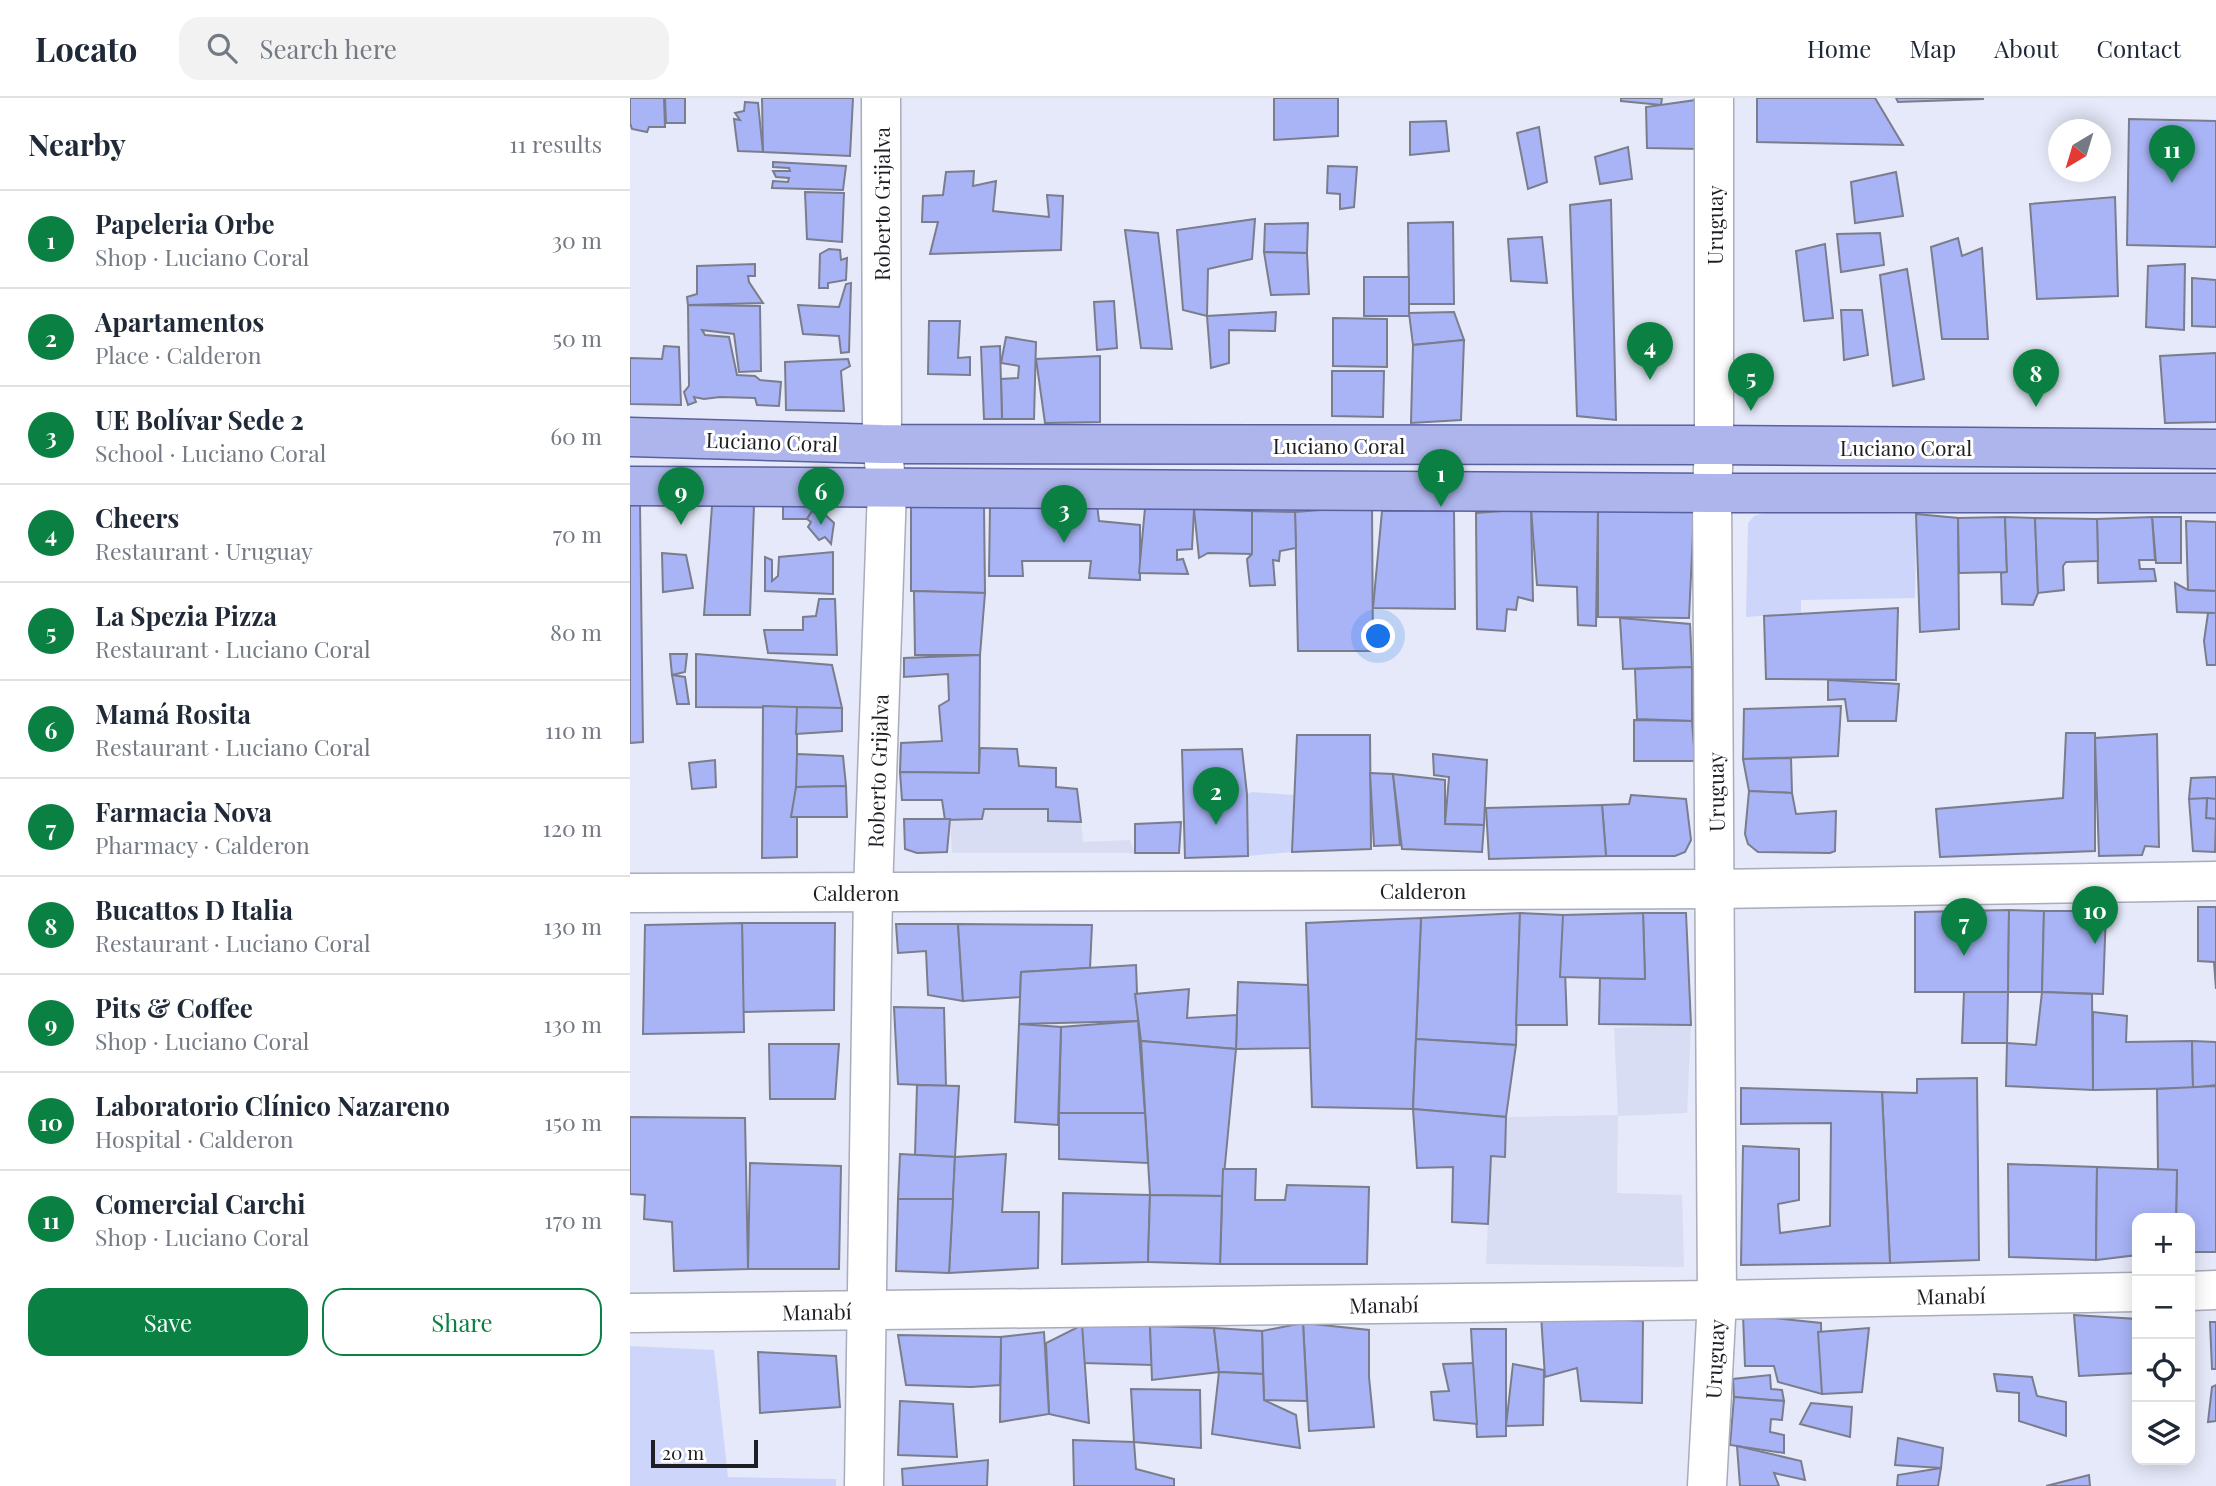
<!DOCTYPE html>
<meta charset="utf-8">
<style>
body{margin:0;font-family:"Playfair Display",serif;background:#f2f2f3;color:#1f2937}
.controls{position:absolute;right:21px;bottom:21px;display:grid;overflow:hidden;border-radius:14px;box-shadow:0 4px 18px #0003}
.controls button{width:63px;height:63px;display:grid;place-items:center;padding:0;border:0;border-bottom:2px solid #e0e1e3;background:#fff;color:#1f2937;font:35px sans-serif}
.compass{position:absolute;left:1418px;top:21px;width:63px;height:63px;border-radius:50%;background:#fff;box-shadow:0 4px 18px #0003;rotate:218deg}
.scale{position:absolute;left:21px;bottom:18px;width:107px;box-sizing:border-box;padding-left:7px;border:4px solid #1d1f24;border-top:0;font-size:19px;line-height:24px;white-space:nowrap;color:#1d1f24;-webkit-text-stroke:5px #fff;paint-order:stroke}
.you{position:absolute;left:749px;top:539px;width:24px;height:24px;margin:-18px;border:5px solid #fff;border-radius:50%;background:#1a73e8;box-shadow:0 0 0 10px #1a73e833}
.badge{display:grid;place-items:center;width:46px;height:46px;border-radius:50%;background:#0b8043;color:#fff;font-size:23px;font-weight:700}
.pin{position:absolute;translate:-50% -58px;filter:drop-shadow(0 2px 4px #0008)}
.pin::after{content:'';position:absolute;top:37px;width:24px;height:21px;background:inherit;clip-path:polygon(0 0,100% 0,50% 100%)}
.list{margin:0;padding:0;list-style:none}
h2{display:flex;justify-content:space-between;align-items:center;height:91px;margin:0;padding:0 28px;font-size:30px}
h2 small{font-size:23px;font-weight:400;color:#747a83}
.list li{display:grid;grid-template-columns:46px 1fr auto;gap:21px;align-items:center;box-sizing:border-box;height:98px;padding:0 28px;border-top:2px solid #e0e1e3}
.list b{display:block;font-size:26px;white-space:nowrap}
.list p{margin:0;font-size:23px;white-space:nowrap;color:#747a83}
.list em{font-size:23px;font-style:normal;color:#747a83}
.actions{display:flex;gap:14px;padding:21px 28px}
.actions a{flex:1;padding:16px 0;border:2px solid #0b8043;border-radius:21px;text-align:center;font-size:24px;color:#0b8043}
.actions .main{background:#0b8043;color:#fff}
.icon{flex:none;width:38px;height:38px;fill:none;stroke:currentColor;stroke-width:2;stroke-linecap:round;stroke-linejoin:round}
.map{position:relative;flex:none;width:1586px;height:1388px;overflow:hidden}
header{display:flex;align-items:center;gap:42px;box-sizing:border-box;height:98px;padding:0 35px;background:#fff;border-bottom:2px solid #e0e1e3}
header strong{font-size:33px}
nav{display:flex;gap:38px;margin-inline-start:auto;font-size:24px}
.search{width:490px;height:63px;background:#f2f2f3;display:flex;align-items:center;gap:18px;box-sizing:border-box;padding:0 24px;border-radius:21px;color:#747a83;font-size:26px}
main{display:flex}
aside{flex:1;background:#fff}
.map>svg:first-child{display:block}
.built{fill:#d8ddf4}
.green{fill:#ced5fa}
.building{fill:#a9b4f7;stroke:#7a7d8b;stroke-width:2}
.lines{fill:none;stroke-linecap:round;stroke-linejoin:round}
.minor-casing{stroke:#a9acba;stroke-width:41}
.major-casing{stroke:#58609e;stroke-width:41}
.minor{stroke:#fff;stroke-width:38}
.major{stroke:#aeb5ec;stroke-width:38}
.labels{text-anchor:middle;dominant-baseline:central;stroke-width:6;stroke-linejoin:round;paint-order:stroke}
.street-label{font-size:21px;fill:#1d1f24;stroke:#fff}
</style>
<header>
<strong>Locato</strong>
<div class="search"><svg class="icon" aria-label="search" viewBox="0 0 24 24"><circle cx="10" cy="10" r="6"/><path d="M15 15l6 6"/></svg>Search here</div>
<nav><a>Home</a><a>Map</a><a>About</a><a>Contact</a></nav>
</header>
<main>
<aside>
<h2>Nearby<small>11 results</small></h2>
<ul class="list">
<li><span class="badge">1</span><div><b>Papeleria Orbe</b><p>Shop · Luciano Coral</p></div><em>30 m</em></li>
<li><span class="badge">2</span><div><b>Apartamentos</b><p>Place · Calderon</p></div><em>50 m</em></li>
<li><span class="badge">3</span><div><b>UE Bolívar Sede 2</b><p>School · Luciano Coral</p></div><em>60 m</em></li>
<li><span class="badge">4</span><div><b>Cheers</b><p>Restaurant · Uruguay</p></div><em>70 m</em></li>
<li><span class="badge">5</span><div><b>La Spezia Pizza</b><p>Restaurant · Luciano Coral</p></div><em>80 m</em></li>
<li><span class="badge">6</span><div><b>Mamá Rosita</b><p>Restaurant · Luciano Coral</p></div><em>110 m</em></li>
<li><span class="badge">7</span><div><b>Farmacia Nova</b><p>Pharmacy · Calderon</p></div><em>120 m</em></li>
<li><span class="badge">8</span><div><b>Bucattos D Italia</b><p>Restaurant · Luciano Coral</p></div><em>130 m</em></li>
<li><span class="badge">9</span><div><b>Pits &amp; Coffee</b><p>Shop · Luciano Coral</p></div><em>130 m</em></li>
<li><span class="badge">10</span><div><b>Laboratorio Clínico Nazareno</b><p>Hospital · Calderon</p></div><em>150 m</em></li>
<li><span class="badge">11</span><div><b>Comercial Carchi</b><p>Shop · Luciano Coral</p></div><em>170 m</em></li>
</ul>
<div class="actions"><a class="main">Save</a><a>Share</a></div>
</aside>
<div class="map">
<svg width="1586" height="1388" viewBox="0 0 1586 1388">
<rect width="100%" height="100%" fill="#e6e9f9"/>
<!-- built -->
<g class="built">
<path d="M354,711H418V723L451,724L453,744L500,742L505,755H322L320,721H352Z"/>
<path d="M1061,927L1057,1015L988,1018L987,1095L1052,1097L1054,1169L856,1166L861,1058L875,1059L876,1019L988,1017L984,930Z"/>
</g>
<!-- green -->
<g class="green">
<path d="M1137,414L1286,416L1285,500L1171,502V515L1116,519L1118,425L1124,418Z"/>
<path d="M622,694L664,697L662,754L618,758L617,696Z"/>
<path d="M0,1248L84,1252L98,1379L206,1381V1388H0Z"/>
</g>
<!-- building -->
<g class="building">
<path d="M0,0H34L35,29H19L17,34L2,31L0,25Z"/>
<path d="M35,0H55V25H36Z"/>
<path d="M132,0H223L220,58L133,54Z"/>
<path d="M644,0H708V38L644,42Z"/>
<path d="M991,0H1032L1031,7L991,3Z"/>
<path d="M1127,0H1245L1273,47L1127,44Z"/>
<path d="M1266,0H1353V1L1268,4Z"/>
<path d="M1066,2L1070,51L1017,50L1016,9Z"/>
<path d="M115,4L128,5L133,54L108,53L104,21L110,22L105,15L114,13Z"/>
<path d="M1499,21L1586,23V149L1497,147Z"/>
<path d="M816,23L819,53L780,57V24Z"/>
<path d="M909,29L917,84L898,91L887,35Z"/>
<path d="M998,49L1002,81L970,86L965,59Z"/>
<path d="M143,64L216,68L213,92L142,90L143,83L158,84L159,80L146,79L143,73H160L159,70L143,69Z"/>
<path d="M698,68L727,69L724,109L710,111V96L697,95Z"/>
<path d="M344,73L343,88L366,83L363,113L419,119L417,97L433,98L431,152L300,156L308,124H292L293,98L313,97L316,74Z"/>
<path d="M1266,74L1273,118L1225,125L1221,84Z"/>
<path d="M175,94L214,95L212,144L177,141Z"/>
<path d="M1485,99L1488,198L1407,201L1400,106Z"/>
<path d="M981,102L986,322L947,318L940,107Z"/>
<path d="M625,121L622,161L578,171L577,218L553,212L547,132Z"/>
<path d="M823,124L824,206H779L778,125Z"/>
<path d="M678,125L677,155L634,154L635,126Z"/>
<path d="M495,132L528,135L542,251L511,250Z"/>
<path d="M1250,135L1254,167L1211,174L1207,136Z"/>
<path d="M912,139L917,185L881,183L878,141Z"/>
<path d="M1328,140L1332,158L1352,150L1358,241H1312L1301,149Z"/>
<path d="M1195,146L1203,220L1174,223L1166,153Z"/>
<path d="M199,151L210,152L211,162L217,160L216,182L198,185V190H189L190,156Z"/>
<path d="M634,154L677,155L679,196L641,197Z"/>
<path d="M125,166V178H118L119,184L133,205L58,207L57,199L67,196V168Z"/>
<path d="M1555,166L1554,232L1516,229L1518,168Z"/>
<path d="M1277,171L1294,281L1263,288L1250,177Z"/>
<rect x="734" y="179" width="45" height="39"/>
<path d="M1562,180L1586,182V229L1562,228Z"/>
<path d="M221,185L219,254L211,255L209,238L173,236L168,207L209,209L216,186Z"/>
<path d="M484,203L487,250L467,252L464,204Z"/>
<path d="M58,207L130,208L131,273L109,274L104,236L72,232L75,237L99,239L107,277L125,278L130,282L151,284L149,308L127,307L125,300L90,299L74,301L64,299L66,304L58,307L54,294L59,288Z"/>
<path d="M1211,212H1232L1238,257L1214,262Z"/>
<path d="M646,214L645,233L599,232V265L581,270L577,218Z"/>
<path d="M824,214L834,242L783,247L779,215Z"/>
<path d="M703,220L757,221V269L703,268Z"/>
<path d="M299,223H330L328,260L340,259V277L298,276Z"/>
<path d="M376,239L406,244L404,321H372L371,281L388,280L389,268L371,265Z"/>
<path d="M834,242L831,322L781,325L783,247Z"/>
<path d="M34,248L49,249L51,307L0,306V260L32,261Z"/>
<path d="M370,248L372,321H354L351,249Z"/>
<path d="M1586,255V324L1535,325L1530,258Z"/>
<path d="M470,258V324L415,325L406,261Z"/>
<path d="M218,261L220,268L211,273L214,313L156,312L155,264Z"/>
<path d="M702,273H754L753,319L702,318Z"/>
<path d="M467,406L469,423L510,427V482L459,480L461,463H392L393,478H359L360,409Z"/>
<path d="M0,407H10L13,644L0,645Z"/>
<path d="M124,407L120,517H74L82,408Z"/>
<path d="M153,407L185,409L177,421H153Z"/>
<path d="M281,408L354,409L355,495L281,493Z"/>
<path d="M742,408L743,553H668L665,414Z"/>
<path d="M515,410L564,411L562,451L547,452V462L553,461L558,476L509,475Z"/>
<path d="M968,410L1064,413L1059,520L968,519Z"/>
<path d="M968,410L966,528L948,527L947,489L907,487L901,411Z"/>
<path d="M564,411L622,413V456L578,455L569,460Z"/>
<path d="M901,411L903,503L888,499L886,512L877,511L875,533L847,531L846,415Z"/>
<path d="M190,412L204,425L201,446L195,439L189,442L178,429L181,424L177,421L182,413L186,416Z"/>
<path d="M622,413L665,414L666,450L650,453L649,463L643,462L645,487L620,488L617,461L622,456Z"/>
<path d="M752,413H824L825,511L743,510Z"/>
<path d="M1286,416L1328,420L1329,531L1290,534Z"/>
<path d="M1375,419L1377,474L1329,475L1328,420Z"/>
<path d="M1375,419L1405,420L1408,495L1403,507L1372,506L1371,475L1377,474Z"/>
<path d="M1522,419H1551V465H1526Z"/>
<path d="M1522,419L1525,462H1509L1510,471H1524L1526,483L1468,485L1467,421Z"/>
<path d="M1405,420L1467,421L1468,463L1436,464L1433,468L1434,492L1408,495Z"/>
<path d="M1556,423L1586,424V493L1558,492Z"/>
<path d="M203,454V496L135,493V459L142,462V483L148,478L149,459Z"/>
<path d="M32,455L56,457L63,490L33,494Z"/>
<path d="M1545,485L1558,492L1586,493V515L1547,514Z"/>
<path d="M284,493L355,495L350,557H285Z"/>
<path d="M189,501H205L207,557L138,555L134,532H173V519L186,518Z"/>
<path d="M1268,510L1266,582L1136,581L1134,518Z"/>
<path d="M1578,515H1586V567H1577L1574,543Z"/>
<path d="M990,520L1060,526L1062,569L993,571Z"/>
<path d="M40,556H57L55,574L42,577Z"/>
<path d="M66,556L202,567L212,610L66,609Z"/>
<path d="M350,557L349,675L270,674L271,645L312,643L309,608L319,602L318,576L274,579V560Z"/>
<path d="M1062,569V623L1007,621L1005,571Z"/>
<path d="M42,577L55,579L59,606H47Z"/>
<path d="M1198,582L1269,586L1266,623H1218L1215,601L1198,602Z"/>
<path d="M133,608L167,609V759L132,760Z"/>
<path d="M1211,608L1208,658L1113,661L1114,611Z"/>
<path d="M167,609L212,610V633L166,636Z"/>
<path d="M1004,622L1062,623L1065,663H1004Z"/>
<path d="M1436,635H1465V753L1310,759L1306,711L1433,700Z"/>
<path d="M1527,636L1529,749L1515,748L1512,757L1469,758L1465,640Z"/>
<path d="M667,637H740L741,751L662,754Z"/>
<path d="M350,650L387,651L389,668L426,670V689L447,691L451,724L418,723V711H354L352,721L315,722L312,702H272L270,674L349,675Z"/>
<path d="M612,651L617,696L618,758L555,760L552,652Z"/>
<path d="M167,656L213,658L216,688L166,689Z"/>
<path d="M803,656L857,662L854,727L815,726L819,679L804,677Z"/>
<path d="M1161,660L1162,695L1119,693L1113,661Z"/>
<path d="M85,662L86,689L62,691L59,665Z"/>
<path d="M740,675L763,676L770,747L744,748Z"/>
<path d="M763,676L815,682V726L854,727L852,754L772,751Z"/>
<path d="M1586,679V701H1559L1561,680Z"/>
<path d="M216,688L217,719H161L166,689Z"/>
<path d="M1119,693L1162,695L1166,716L1206,713L1205,753L1200,755L1128,754L1118,746L1115,736Z"/>
<path d="M1001,697L1056,701L1061,742L1055,754L1045,758H976L972,707L999,706Z"/>
<path d="M1577,700L1586,701V721L1576,720Z"/>
<path d="M1577,700L1576,720L1586,721L1585,754L1563,753L1559,701Z"/>
<path d="M972,707L976,758L859,761L856,710Z"/>
<path d="M274,721H320L317,754L287,755L275,751Z"/>
<path d="M551,724L549,755H505V726Z"/>
<path d="M1568,809H1586V891L1584,864L1568,863Z"/>
<path d="M1379,812L1378,894H1285V814Z"/>
<path d="M1379,812L1414,813L1412,894H1378Z"/>
<path d="M1414,813H1476L1473,896L1412,894Z"/>
<path d="M890,815L886,947L786,941L791,820Z"/>
<path d="M890,815L933,817L937,927H886Z"/>
<path d="M1013,815H1056L1061,927L969,926L970,880L1015,881Z"/>
<path d="M1013,815L1015,881L930,879L933,817Z"/>
<path d="M791,820L783,1011L682,1009L676,825Z"/>
<path d="M112,825H205L204,912L113,914Z"/>
<path d="M112,825L114,934L13,936L15,827Z"/>
<path d="M266,826H328L333,903L298,897L296,853L268,855Z"/>
<path d="M328,826L462,827L460,870L391,874L390,899L333,903Z"/>
<path d="M506,867L508,923L389,926L391,874Z"/>
<path d="M608,884L678,887L680,950L606,951Z"/>
<path d="M559,891L557,920L607,917L606,951L511,943L505,896Z"/>
<path d="M1334,894H1378L1377,945H1332Z"/>
<path d="M1412,894L1462,896L1463,992L1376,988L1377,945L1406,947Z"/>
<path d="M264,909L314,910L316,988L268,986Z"/>
<path d="M1463,914L1497,918L1496,944L1562,943L1563,990L1463,992Z"/>
<path d="M508,923L515,1015H429L431,929Z"/>
<path d="M389,926L431,929L428,1027L385,1024Z"/>
<path d="M786,941L886,947L876,1019L783,1011Z"/>
<path d="M511,943L606,951L592,1098L520,1097Z"/>
<path d="M1562,943L1586,944V987L1563,990Z"/>
<path d="M139,946H209L205,1001H140Z"/>
<path d="M1347,980L1349,1162L1260,1165L1252,994L1287,995V981Z"/>
<path d="M287,987L329,988L325,1059L285,1057Z"/>
<path d="M1586,988V1154H1560V1120H1546L1547,1072H1528L1527,991Z"/>
<path d="M1111,990L1252,994L1260,1165L1111,1167L1113,1048L1169,1051V1102L1148,1106L1150,1135L1200,1128L1201,1025L1111,1026Z"/>
<path d="M783,1011L876,1019L875,1059L861,1058L858,1126L822,1124L823,1069L787,1070Z"/>
<path d="M429,1015H515L518,1065L429,1061Z"/>
<path d="M0,1019L115,1020L118,1171L44,1173L42,1124L14,1121L15,1097L0,1096Z"/>
<path d="M270,1056L325,1059L323,1101H268Z"/>
<path d="M376,1056L372,1114H409L408,1170L319,1175L325,1059Z"/>
<path d="M120,1065L211,1068L209,1171H118Z"/>
<path d="M1378,1066L1467,1069L1466,1162L1379,1159Z"/>
<path d="M1467,1069L1547,1072L1546,1120H1507V1157L1466,1162Z"/>
<path d="M593,1071H626L625,1102H655L657,1087L739,1089L737,1166H590Z"/>
<path d="M433,1095L520,1097L518,1164L432,1166Z"/>
<path d="M520,1097L592,1098L590,1166L518,1164Z"/>
<path d="M268,1101H323L319,1175L266,1173Z"/>
<path d="M911,1217L1013,1223L1012,1305L951,1303L947,1270L915,1279Z"/>
<path d="M1113,1217L1191,1225L1192,1296L1148,1284L1144,1268H1115Z"/>
<path d="M1444,1217L1507,1221V1275L1449,1278Z"/>
<path d="M1580,1224H1586V1271H1582Z"/>
<path d="M673,1225L739,1232V1279L744,1329L679,1333Z"/>
<path d="M673,1225L677,1303L634,1302L632,1233Z"/>
<path d="M452,1227L520,1228L522,1267L453,1265Z"/>
<path d="M452,1227L459,1325L419,1316L416,1245Z"/>
<path d="M520,1228L584,1230L589,1274L522,1282Z"/>
<path d="M584,1230L632,1233L633,1276L589,1274Z"/>
<path d="M1239,1230L1232,1294L1192,1296L1188,1234Z"/>
<path d="M841,1231H876V1338L847,1339Z"/>
<path d="M414,1234L419,1316L370,1324L371,1239Z"/>
<path d="M268,1237L371,1239L370,1287L341,1289L276,1287Z"/>
<path d="M128,1254L206,1258L210,1309L130,1315Z"/>
<path d="M843,1265L847,1326L804,1322L801,1294L819,1293L813,1266Z"/>
<path d="M883,1266L914,1272L913,1327L876,1328Z"/>
<path d="M589,1274L633,1276L634,1302L666,1317L670,1350L582,1336Z"/>
<path d="M1364,1276L1402,1279L1407,1298L1436,1304V1338L1389,1323V1295L1367,1293Z"/>
<path d="M1140,1277L1141,1291L1152,1292L1154,1303L1104,1299L1103,1281Z"/>
<path d="M1586,1287V1323L1578,1324L1582,1289Z"/>
<path d="M501,1291L570,1292L571,1350L504,1344Z"/>
<path d="M1104,1299L1154,1303L1152,1322L1141,1321L1140,1334L1154,1337V1355L1100,1347Z"/>
<path d="M270,1303L323,1306L327,1359L268,1357Z"/>
<path d="M1181,1305L1222,1309L1220,1339L1170,1326Z"/>
<path d="M1268,1340L1313,1350L1311,1370L1265,1367Z"/>
<path d="M443,1342L504,1344L506,1371L544,1381V1388H444Z"/>
<path d="M1107,1348L1171,1363L1175,1382L1144,1375L1149,1388H1110Z"/>
<path d="M358,1362L357,1388H273L272,1371Z"/>
<path d="M1311,1370L1308,1388H1267L1268,1377Z"/>
<path d="M1459,1377L1460,1388H1416Z"/>
</g>
<g class="lines">
<!-- minor casing -->
<g class="minor-casing">
<g id="minor">
<path d="M0,795L1086,791L1586,783"/>
<path d="M1560,1193L1586,1192"/>
<path d="M0,1215L1087,1202L1507,1194"/>
<path d="M234,1388L243,794L257,391L252,346L251,0"/>
<path d="M1077,1388L1087,1202L1082,395L1084,347V0"/>
</g>
</g>
<!-- major casing -->
<g class="major-casing">
<g id="major">
<path d="M0,339L252,346L1084,347L1586,351"/>
<path d="M0,388L1082,395H1586"/>
</g>
</g>
<!-- minor -->
<use href="#minor" class="minor"/>
<!-- major -->
<use href="#major" class="major"/>
</g>
<g class="labels">
<!-- street labels -->
<g class="street-label">
<text transform="translate(251 106) rotate(-90)">Roberto Grijalva</text>
<text transform="translate(1084 127) rotate(-90)">Uruguay</text>
<text transform="translate(142 343) rotate(2)">Luciano Coral</text>
<text x="709" y="347">Luciano Coral</text>
<text x="1276" y="349">Luciano Coral</text>
<text transform="translate(247 673) rotate(-88)">Roberto Grijalva</text>
<text transform="translate(1085 694) rotate(-91)">Uruguay</text>
<text x="793" y="792">Calderon</text>
<text x="226" y="794">Calderon</text>
<text transform="translate(1321 1197) rotate(-1)">Manabí</text>
<text transform="translate(754 1206) rotate(-1)">Manabí</text>
<text transform="translate(187 1213) rotate(-1)">Manabí</text>
<text transform="translate(1084 1261) rotate(-87)">Uruguay</text>
</g>
</g>
</svg>
<div class="controls">
<button>+</button>
<button>−</button>
<button><svg class="icon" aria-label="locate" viewBox="0 0 24 24"><circle cx="12" cy="12" r="6"/><path d="M12 2v4M12 18v4M2 12h4M18 12h4"/></svg></button>
<button><svg class="icon" aria-label="layers" viewBox="0 0 24 24"><path d="M12 4l9 5-9 5-9-5zM3 14l9 5 9-5"/></svg></button>
</div>
<svg class="compass" viewBox="-18 -18 36 36"><path d="M0-13l5 13h-10z" fill="#e53935"/><path d="M0 13l5-13h-10z" fill="#747a83"/></svg>
<div class="scale">20 m</div>
<div class="you"></div>
<div class="pin badge" style="left:811px;top:409px">1</div>
<div class="pin badge" style="left:586px;top:727px">2</div>
<div class="pin badge" style="left:434px;top:445px">3</div>
<div class="pin badge" style="left:1020px;top:282px">4</div>
<div class="pin badge" style="left:1121px;top:313px">5</div>
<div class="pin badge" style="left:191px;top:427px">6</div>
<div class="pin badge" style="left:1334px;top:858px">7</div>
<div class="pin badge" style="left:1406px;top:309px">8</div>
<div class="pin badge" style="left:51px;top:427px">9</div>
<div class="pin badge" style="left:1465px;top:846px">10</div>
<div class="pin badge" style="left:1542px;top:85px">11</div>
</div>
</main>
